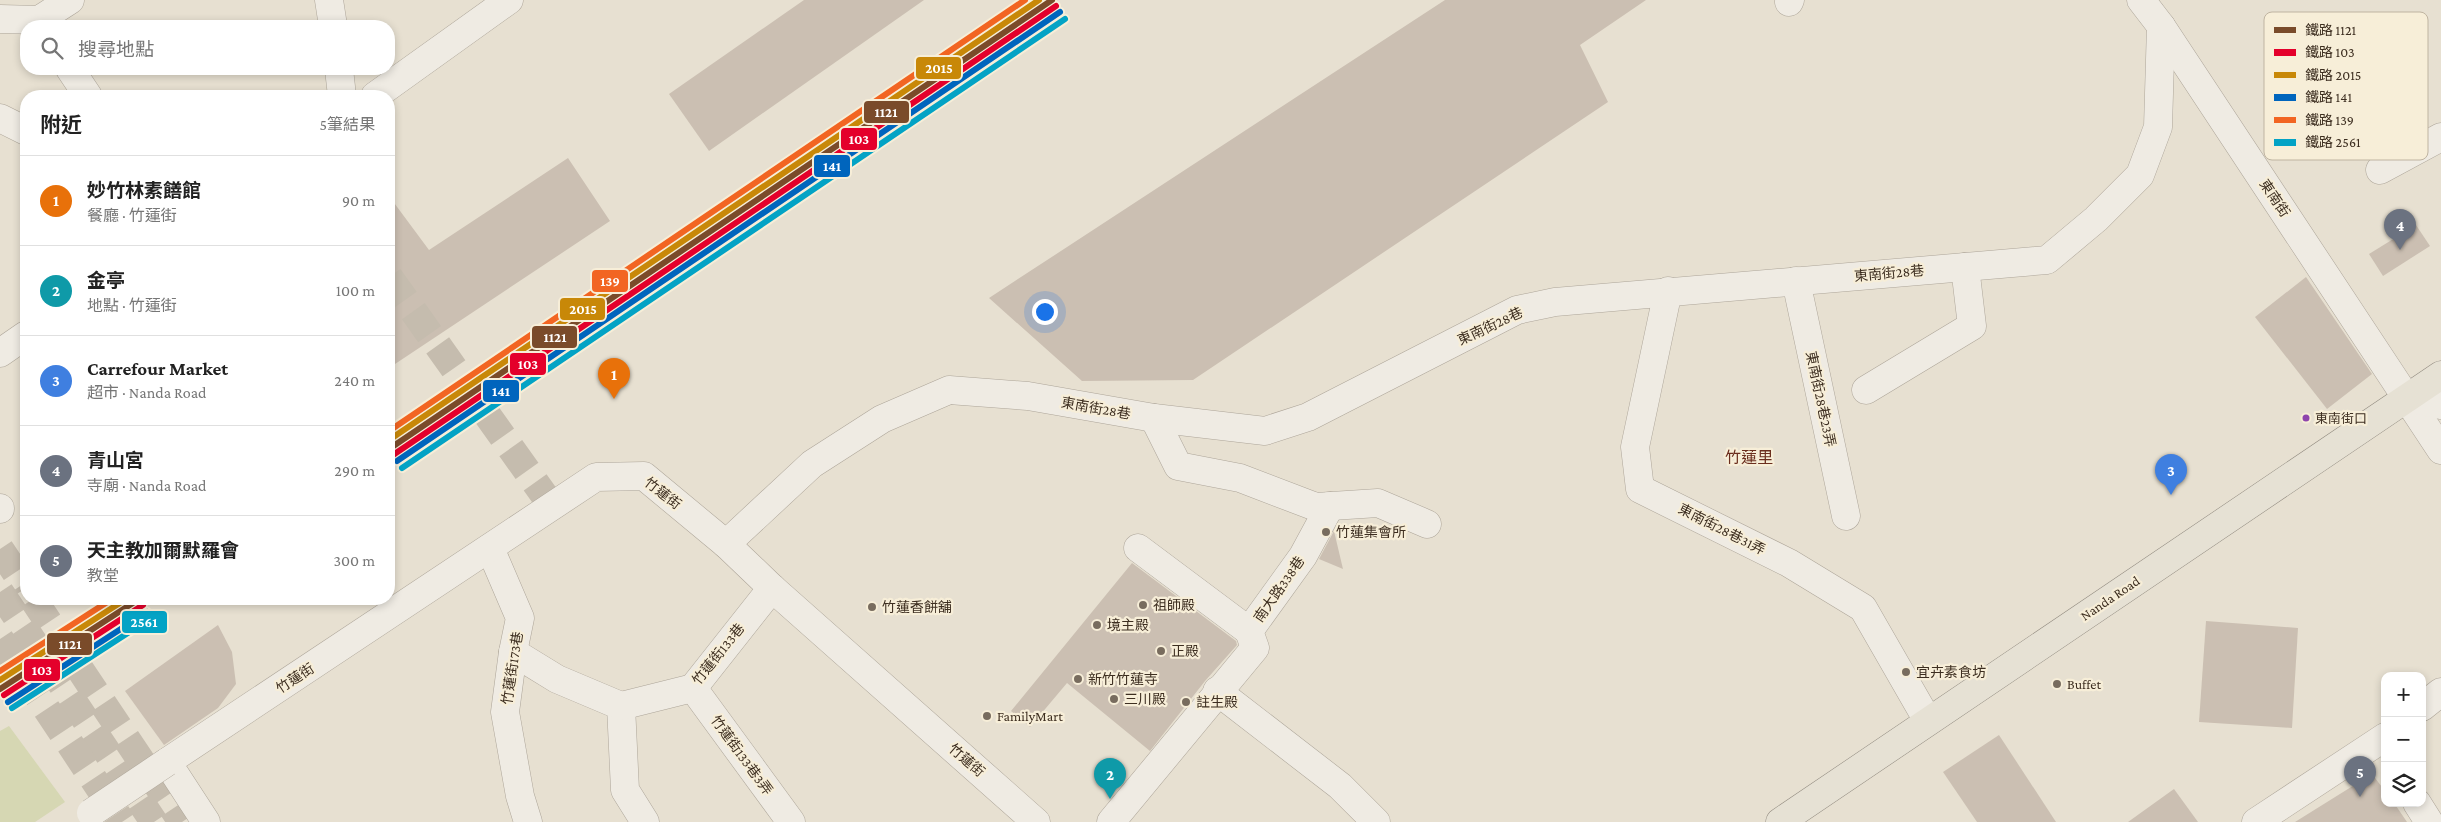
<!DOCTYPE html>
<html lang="zh-TW">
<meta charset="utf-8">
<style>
body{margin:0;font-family:"Crimson Pro","Noto Sans TC",serif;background:#f2f2f2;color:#222}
.controls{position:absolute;right:15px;bottom:15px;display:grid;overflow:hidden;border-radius:10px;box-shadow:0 2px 8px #0003}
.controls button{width:45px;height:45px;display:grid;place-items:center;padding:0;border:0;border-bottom:1px solid #e0e0e0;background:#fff;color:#222;font:25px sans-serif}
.you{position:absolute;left:1044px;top:311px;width:18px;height:18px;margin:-12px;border:4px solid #fff;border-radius:50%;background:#1a73e8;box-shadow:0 0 0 8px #1a73e833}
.badge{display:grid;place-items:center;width:32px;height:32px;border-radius:50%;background:#786c5e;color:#fff;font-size:16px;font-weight:700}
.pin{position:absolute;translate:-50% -41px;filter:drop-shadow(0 1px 2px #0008)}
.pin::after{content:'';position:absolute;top:26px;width:18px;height:15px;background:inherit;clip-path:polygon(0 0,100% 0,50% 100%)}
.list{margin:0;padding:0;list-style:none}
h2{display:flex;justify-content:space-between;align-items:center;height:65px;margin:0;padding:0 20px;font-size:21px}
h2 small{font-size:16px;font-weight:400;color:#767676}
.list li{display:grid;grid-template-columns:32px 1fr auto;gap:15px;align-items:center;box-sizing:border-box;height:90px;padding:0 20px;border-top:1px solid #e0e0e0}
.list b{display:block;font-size:19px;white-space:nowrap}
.list p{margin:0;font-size:16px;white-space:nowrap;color:#767676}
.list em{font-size:16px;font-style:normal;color:#767676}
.icon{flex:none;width:28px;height:28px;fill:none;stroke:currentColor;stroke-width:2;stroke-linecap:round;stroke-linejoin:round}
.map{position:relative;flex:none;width:2441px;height:822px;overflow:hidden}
.search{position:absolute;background:#fff;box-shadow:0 2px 8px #0003;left:20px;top:20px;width:375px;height:55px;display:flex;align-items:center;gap:12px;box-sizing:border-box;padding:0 18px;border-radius:20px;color:#767676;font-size:19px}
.panel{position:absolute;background:#fff;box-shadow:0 2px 8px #0003;left:20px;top:90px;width:375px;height:515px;border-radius:20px}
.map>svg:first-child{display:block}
.green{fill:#d6d7b3}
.building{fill:#cbbfb2}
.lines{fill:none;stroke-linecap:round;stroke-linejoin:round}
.minor-tunnel{stroke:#c5bcae;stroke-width:28;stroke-dasharray:28 14;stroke-linecap:butt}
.minor-casing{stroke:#ada599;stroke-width:29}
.major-casing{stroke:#928b80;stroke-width:29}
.minor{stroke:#efebe3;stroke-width:28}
.major{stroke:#e6e1d4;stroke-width:28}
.minor-bridge-casing{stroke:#ada599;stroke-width:29;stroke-linecap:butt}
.minor-bridge{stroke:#efebe3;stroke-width:28}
.rail-1-casing{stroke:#f7eed8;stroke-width:10}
.rail-2-casing{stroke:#f7eed8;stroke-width:10}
.rail-3-casing{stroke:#f7eed8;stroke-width:10}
.rail-4-casing{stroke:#f7eed8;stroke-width:10}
.rail-5-casing{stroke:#f7eed8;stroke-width:10}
.rail-6-casing{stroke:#f7eed8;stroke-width:10}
.rail-1{stroke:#7a4b2a;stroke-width:6}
.rail-2{stroke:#e4002b;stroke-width:6}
.rail-3{stroke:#c88808;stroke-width:6}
.rail-4{stroke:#0065bd;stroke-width:6}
.rail-5{stroke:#f26522;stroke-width:6}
.rail-6{stroke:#03a3c5;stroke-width:6}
.bus-dot{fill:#8e44ad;stroke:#f7eed8;stroke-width:2}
.poi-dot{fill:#786c5e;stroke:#f7eed8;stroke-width:2}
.labels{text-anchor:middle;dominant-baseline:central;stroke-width:4.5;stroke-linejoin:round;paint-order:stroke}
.bus-label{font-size:13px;fill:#3d2e20;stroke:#f7eed8;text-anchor:start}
.street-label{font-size:14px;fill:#3d2e20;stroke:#f7eed8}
.poi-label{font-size:14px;fill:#3d2e20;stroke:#f7eed8;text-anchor:start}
.quarter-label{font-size:16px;fill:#6b2e1e;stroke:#f7eed8}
.key{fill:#f7eed8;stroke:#bfb4a1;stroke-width:1}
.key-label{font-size:14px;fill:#3d2e20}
.line-badge{stroke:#f7eed8;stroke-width:2}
.badge-label{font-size:14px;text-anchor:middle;font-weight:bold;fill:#fff}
</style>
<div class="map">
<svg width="2441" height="822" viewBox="0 0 2441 822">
<rect width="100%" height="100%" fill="#e7e0d1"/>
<!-- green -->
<path class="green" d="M9,726L65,802L35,822H0V731Z"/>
<!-- building -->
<g class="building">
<path d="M804,0H924L709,151L669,94Z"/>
<path d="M1445,0H1646L1580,45L1608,102L1193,380L1082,381L989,298Z"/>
<path d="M568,158L610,221L389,368V196L429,250Z"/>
<path d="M2416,225L2430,246L2383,276L2369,254Z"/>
<path d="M2306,277L2372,374L2327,409L2255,317Z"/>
<path d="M1334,531L1343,569L1319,559Z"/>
<path d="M1132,563L1236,641L1237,645L1205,681L1150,751L1067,683L1030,727L1011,711Z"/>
<path d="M2206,621L2298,628L2292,728L2199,722Z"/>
<path d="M218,625L232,652L236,684L218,708L164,745L125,691Z"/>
<path d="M1999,735L2056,822H1977L1943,772Z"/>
<path d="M2372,774L2385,791V803H2394L2407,822H2295Z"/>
<path d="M2174,789L2198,822H2128Z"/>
</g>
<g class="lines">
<!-- minor-tunnel -->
<g class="minor-tunnel">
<path d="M389,277L552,506"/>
<path d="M0,549L26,588"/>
<path d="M0,592L154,822"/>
<path d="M33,599L182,822"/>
<path d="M0,639L122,822"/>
</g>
<!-- minor casing -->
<g class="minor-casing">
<g id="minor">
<path d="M329,0L333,26"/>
<path d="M2141,0L2161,26L2441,450"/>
<path d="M1789,2L1790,0"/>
<path d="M0,19L39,20L70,0"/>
<path d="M70,69L88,96"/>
<path d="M339,69L342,96"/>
<path d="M375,96L509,0"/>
<path d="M0,118L26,131"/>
<path d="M2380,170L2441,137"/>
<path d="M1796,281L1846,516"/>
<path d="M1668,291L1635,447L1640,489L1789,563L1863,608L1928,721"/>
<path d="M0,353L26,335"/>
<path d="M1866,390L1972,326L1965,267"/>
<path d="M2407,398L2441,405"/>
<path d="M1154,418L1178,466L1240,478L1316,507L1378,503L1427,524"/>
<path d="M0,508V509"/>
<path d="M726,544L812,464L882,419L949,390L1028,396L1154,418L1265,431L1308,417L1517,310L1555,302L2047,260L2096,219L2140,175L2158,127L2161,26"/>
<path d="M490,548L520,618L513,652L505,712L520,796L528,822"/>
<path d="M1138,548L1249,631"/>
<path d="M513,652L557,679L621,706L625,790L645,822"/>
<path d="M693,688L791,822"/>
<path d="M1217,691L1340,786L1376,822"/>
<path d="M621,706L693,688L772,588"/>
<path d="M2422,707L2441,692"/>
<path d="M2417,803L2429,822"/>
<path d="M206,822L167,762L596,477L644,476L726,544L772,588L1036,822"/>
<path d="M1111,822L1255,648L1249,631L1303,556L1330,506"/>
<path d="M2256,822L2385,737"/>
</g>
</g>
<!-- major casing -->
<g class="major-casing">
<path id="major" d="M1780,822L2441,375"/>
</g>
<!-- minor -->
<use href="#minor" class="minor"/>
<!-- major -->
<use href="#major" class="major"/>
<!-- minor-bridge casing -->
<g class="minor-bridge-casing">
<path id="minor-bridge" d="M91,813L167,762"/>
</g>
<!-- minor-bridge -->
<use href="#minor-bridge" class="minor-bridge"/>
<!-- rail-1 casing -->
<g class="rail-1-casing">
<g id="rail-1">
<path d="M389,449L1052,0"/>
<path d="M0,689L139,599"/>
</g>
</g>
<!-- rail-2 casing -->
<g class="rail-2-casing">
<g id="rail-2">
<path d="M393,455L1056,6"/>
<path d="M4,695L143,605"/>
</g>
</g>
<!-- rail-3 casing -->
<g class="rail-3-casing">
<g id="rail-3">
<path d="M389,440L1039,0"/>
<path d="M0,680L126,599"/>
</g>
</g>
<!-- rail-4 casing -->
<g class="rail-4-casing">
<g id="rail-4">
<path d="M397,461L1060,12"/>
<path d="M8,702L147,612"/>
</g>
</g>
<!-- rail-5 casing -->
<g class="rail-5-casing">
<g id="rail-5">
<path d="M389,431L1025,0"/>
<path d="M0,671L112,599"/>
</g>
</g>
<!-- rail-6 casing -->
<g class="rail-6-casing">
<g id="rail-6">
<path d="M402,468L1065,19"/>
<path d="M12,708L151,618"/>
</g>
</g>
<!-- rail-1 -->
<use href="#rail-1" class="rail-1"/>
<!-- rail-2 -->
<use href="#rail-2" class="rail-2"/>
<!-- rail-3 -->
<use href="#rail-3" class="rail-3"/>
<!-- rail-4 -->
<use href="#rail-4" class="rail-4"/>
<!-- rail-5 -->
<use href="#rail-5" class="rail-5"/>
<!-- rail-6 -->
<use href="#rail-6" class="rail-6"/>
</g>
<!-- markers -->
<circle class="bus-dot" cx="2306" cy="418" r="4.5"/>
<g class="poi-dot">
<circle cx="1326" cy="532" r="5"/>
<circle cx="1143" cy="605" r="5"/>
<circle cx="872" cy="607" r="5"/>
<circle cx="1097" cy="625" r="5"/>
<circle cx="1161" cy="651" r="5"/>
<circle cx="1906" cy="672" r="5"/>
<circle cx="1078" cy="679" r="5"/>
<circle cx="2057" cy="684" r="5"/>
<circle cx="1114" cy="699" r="5"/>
<circle cx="1186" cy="702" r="5"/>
<circle cx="987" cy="716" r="5"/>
</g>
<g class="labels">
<!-- bus labels -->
<g class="bus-label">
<text x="2315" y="418">東南街口</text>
</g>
<!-- street labels -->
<g class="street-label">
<text transform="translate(2275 198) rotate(56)">東南街</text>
<text transform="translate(1889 273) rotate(-5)">東南街28巷</text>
<text transform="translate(1490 326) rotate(-25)">東南街28巷</text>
<text transform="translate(1821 399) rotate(78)">東南街28巷23弄</text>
<text transform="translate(1096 408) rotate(10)">東南街28巷</text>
<text transform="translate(663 493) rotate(38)">竹蓮街</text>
<text transform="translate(1722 529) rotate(27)">東南街28巷31弄</text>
<text transform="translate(1279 589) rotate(-55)">南大路338巷</text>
<text transform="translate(2110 598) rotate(-34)">Nanda Road</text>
<text transform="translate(718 654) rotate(-51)">竹蓮街133巷</text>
<text transform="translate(512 668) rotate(-81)">竹蓮街173巷</text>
<text transform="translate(295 678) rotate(-33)">竹蓮街</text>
<text transform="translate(742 755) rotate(54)">竹蓮街133巷3弄</text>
<text transform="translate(967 760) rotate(41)">竹蓮街</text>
</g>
<!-- poi labels -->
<g class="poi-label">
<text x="1336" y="532">竹蓮集會所</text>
<text x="1153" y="605">祖師殿</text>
<text x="882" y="607">竹蓮香餅舖</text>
<text x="1107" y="625">境主殿</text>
<text x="1171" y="651">正殿</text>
<text x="1916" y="672">宜卉素食坊</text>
<text x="1088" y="679">新竹竹蓮寺</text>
<text x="2067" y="684">Buffet</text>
<text x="1124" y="699">三川殿</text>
<text x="1196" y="702">註生殿</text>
<text x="997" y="716">FamilyMart</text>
</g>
<!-- quarter labels -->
<g class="quarter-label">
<text x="1749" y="457">竹蓮里</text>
</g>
</g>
<!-- legend -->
<rect x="2264" y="12" width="164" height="148" rx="8" class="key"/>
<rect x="2274" y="27" width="22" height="6" fill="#7a4b2a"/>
<rect x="2274" y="49" width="22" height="7" fill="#e4002b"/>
<rect x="2274" y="72" width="22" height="6" fill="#c88808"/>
<rect x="2274" y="94" width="22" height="7" fill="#0065bd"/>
<rect x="2274" y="117" width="22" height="6" fill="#f26522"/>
<rect x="2274" y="139" width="22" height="7" fill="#03a3c5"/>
<g class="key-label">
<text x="2305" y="35">鐵路 1121</text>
<text x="2305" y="57">鐵路 103</text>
<text x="2305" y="80">鐵路 2015</text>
<text x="2305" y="102">鐵路 141</text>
<text x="2305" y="125">鐵路 139</text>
<text x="2305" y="147">鐵路 2561</text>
</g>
<g class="line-badge">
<rect x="915" y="56" width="47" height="24" rx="5" fill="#c88808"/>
<rect x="863" y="100" width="47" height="24" rx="5" fill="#7a4b2a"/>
<rect x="840" y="127" width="38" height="24" rx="5" fill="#e4002b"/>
<rect x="813" y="154" width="38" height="24" rx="5" fill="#0065bd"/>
<rect x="591" y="269" width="38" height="24" rx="5" fill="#f26522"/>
<rect x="559" y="297" width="47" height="24" rx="5" fill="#c88808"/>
<rect x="531" y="325" width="47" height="24" rx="5" fill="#7a4b2a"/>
<rect x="509" y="352" width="38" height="24" rx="5" fill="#e4002b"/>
<rect x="482" y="379" width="38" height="24" rx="5" fill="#0065bd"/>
<rect x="121" y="610" width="47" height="24" rx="5" fill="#03a3c5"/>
<rect x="46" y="632" width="47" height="24" rx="5" fill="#7a4b2a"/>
<rect x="23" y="658" width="38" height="24" rx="5" fill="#e4002b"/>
</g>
<g class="badge-label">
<text x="939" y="73">2015</text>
<text x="886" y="117">1121</text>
<text x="859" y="144">103</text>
<text x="832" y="171">141</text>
<text x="610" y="286">139</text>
<text x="583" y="314">2015</text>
<text x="555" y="342">1121</text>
<text x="528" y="369">103</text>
<text x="501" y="396">141</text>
<text x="144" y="627">2561</text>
<text x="70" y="649">1121</text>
<text x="42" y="675">103</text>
</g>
</svg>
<div class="controls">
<button>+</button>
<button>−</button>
<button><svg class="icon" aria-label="layers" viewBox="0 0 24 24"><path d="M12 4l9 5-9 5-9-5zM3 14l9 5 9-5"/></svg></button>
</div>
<div class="you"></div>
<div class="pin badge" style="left:614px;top:399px;background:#e8710a">1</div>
<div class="pin badge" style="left:1110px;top:799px;background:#0f9aa8">2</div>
<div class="pin badge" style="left:2171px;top:495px;background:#3f7fe0">3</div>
<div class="pin badge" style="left:2400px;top:250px;background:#6b7280">4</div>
<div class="pin badge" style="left:2360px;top:797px;background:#6b7280">5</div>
<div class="search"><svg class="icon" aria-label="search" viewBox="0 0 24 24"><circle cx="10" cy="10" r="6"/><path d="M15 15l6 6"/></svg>搜尋地點</div>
<section class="panel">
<h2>附近<small>5筆結果</small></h2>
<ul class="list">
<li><span class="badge" style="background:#e8710a">1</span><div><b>妙竹林素饍館</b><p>餐廳 · 竹蓮街</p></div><em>90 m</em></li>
<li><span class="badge" style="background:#0f9aa8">2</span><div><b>金亭</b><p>地點 · 竹蓮街</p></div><em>100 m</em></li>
<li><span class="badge" style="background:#3f7fe0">3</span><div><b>Carrefour Market</b><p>超市 · Nanda Road</p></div><em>240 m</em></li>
<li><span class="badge" style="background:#6b7280">4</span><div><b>青山宮</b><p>寺廟 · Nanda Road</p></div><em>290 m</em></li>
<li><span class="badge" style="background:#6b7280">5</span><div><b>天主教加爾默羅會</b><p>教堂</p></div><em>300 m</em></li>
</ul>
</section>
</div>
